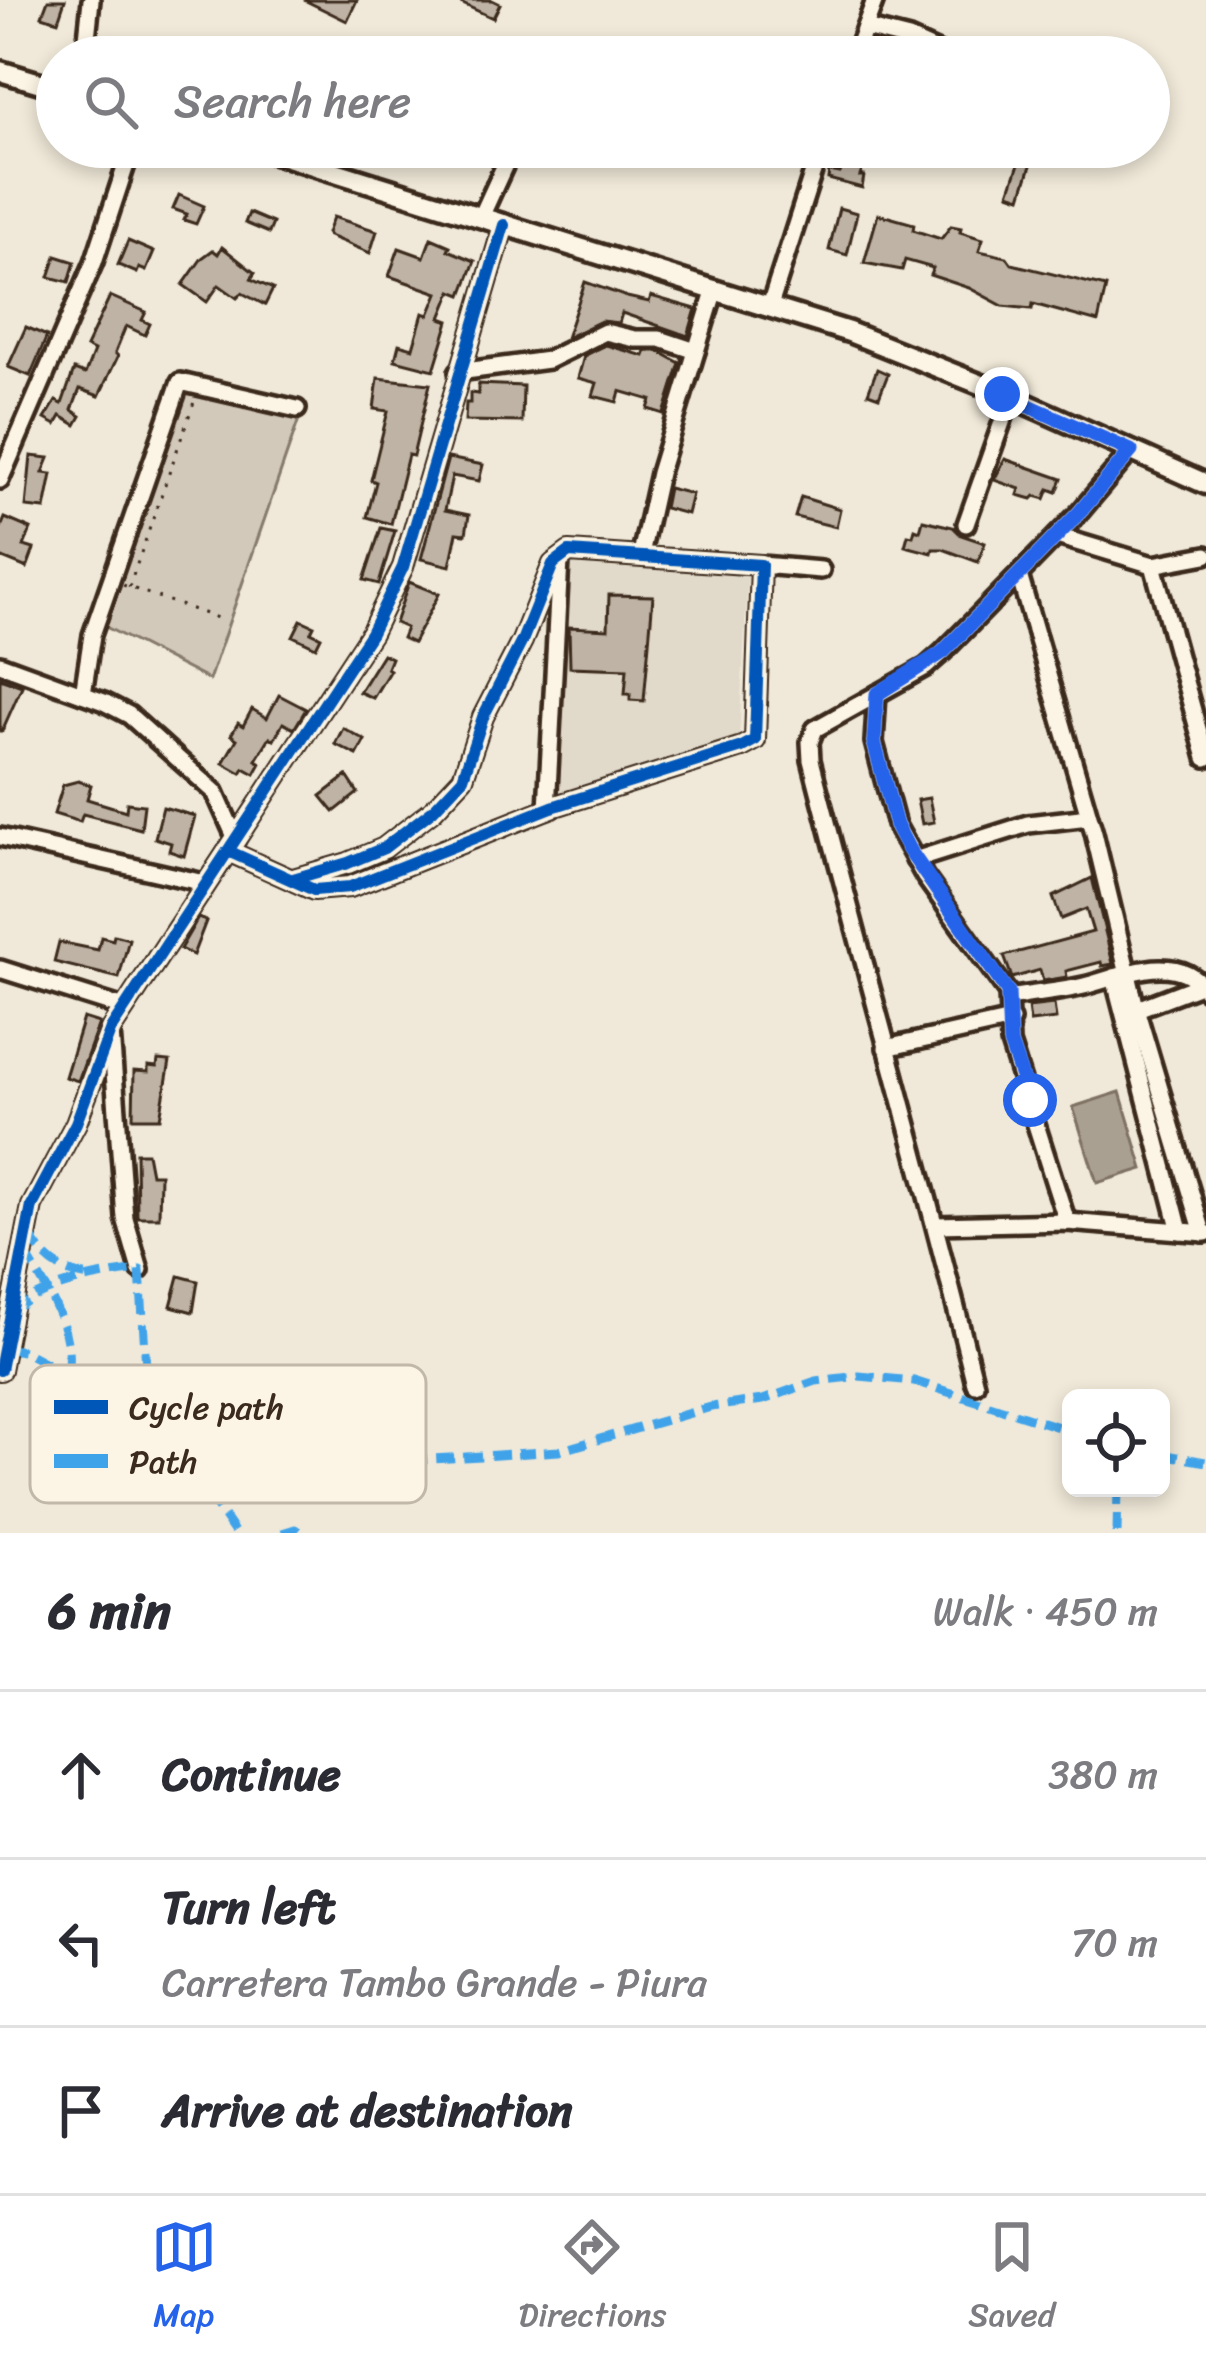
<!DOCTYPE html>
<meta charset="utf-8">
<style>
body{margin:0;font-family:Sriracha,sans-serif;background:#f7f7f7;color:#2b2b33}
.controls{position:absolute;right:36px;bottom:36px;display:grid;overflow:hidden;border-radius:18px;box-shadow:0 6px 18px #0003}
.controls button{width:108px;height:108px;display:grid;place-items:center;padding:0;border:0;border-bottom:3px solid #e1e1e2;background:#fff;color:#2b2b33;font:60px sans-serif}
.stop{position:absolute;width:36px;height:36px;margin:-27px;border:9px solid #2563eb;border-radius:50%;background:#fff}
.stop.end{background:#2563eb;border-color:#fff;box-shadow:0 3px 12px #0008}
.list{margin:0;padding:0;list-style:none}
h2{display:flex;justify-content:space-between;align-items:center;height:156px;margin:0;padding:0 48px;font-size:51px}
h2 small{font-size:39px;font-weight:400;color:#7c7c81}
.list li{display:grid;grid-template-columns:78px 1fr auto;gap:36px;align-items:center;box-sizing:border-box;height:168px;padding:0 48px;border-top:3px solid #e1e1e2}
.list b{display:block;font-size:45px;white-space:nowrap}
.list p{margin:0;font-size:39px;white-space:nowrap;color:#7c7c81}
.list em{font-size:39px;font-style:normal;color:#7c7c81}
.icon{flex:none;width:66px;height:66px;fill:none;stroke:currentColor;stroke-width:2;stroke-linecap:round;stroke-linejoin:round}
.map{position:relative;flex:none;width:1206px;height:1533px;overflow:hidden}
.search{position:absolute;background:#fff;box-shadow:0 6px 18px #0003;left:36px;right:36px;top:36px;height:132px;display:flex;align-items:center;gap:30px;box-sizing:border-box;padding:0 42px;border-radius:66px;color:#7c7c81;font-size:45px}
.sheet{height:660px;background:#fff}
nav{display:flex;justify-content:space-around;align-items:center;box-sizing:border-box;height:168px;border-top:3px solid #e1e1e2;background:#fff;font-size:33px;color:#7c7c81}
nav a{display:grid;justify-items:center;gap:6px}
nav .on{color:#2563eb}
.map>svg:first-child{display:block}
.built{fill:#e1d9c9}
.green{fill:#d2c9ba;stroke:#867a6c;stroke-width:3}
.water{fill:#aaa091;stroke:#7e7163;stroke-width:3}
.building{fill:#beb3a4;stroke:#3b2a1e;stroke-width:3}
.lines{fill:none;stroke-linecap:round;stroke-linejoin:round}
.minor-casing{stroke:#3b2a1e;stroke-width:24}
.major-casing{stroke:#3b2a1e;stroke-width:27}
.path{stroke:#3b2a1e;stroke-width:3;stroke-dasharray:3 9;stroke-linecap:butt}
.minor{stroke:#fcf5e5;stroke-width:15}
.major{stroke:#fcf5e5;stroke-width:18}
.quiet{stroke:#3fa3ea;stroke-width:9;stroke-dasharray:18 9;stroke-linecap:butt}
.cycleway-casing{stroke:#fcf5e5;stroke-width:20}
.cycleway{stroke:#0057b8;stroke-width:12}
.route{stroke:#2563eb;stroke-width:15}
.key{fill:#fcf5e5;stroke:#c2b8a9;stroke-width:3}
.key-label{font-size:33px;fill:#3b2a1e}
</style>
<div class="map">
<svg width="1206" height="1533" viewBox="0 0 1206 1533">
<rect width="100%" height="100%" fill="#f0e9d9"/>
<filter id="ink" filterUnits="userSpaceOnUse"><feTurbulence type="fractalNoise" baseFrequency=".00833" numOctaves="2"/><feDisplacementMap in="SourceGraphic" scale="24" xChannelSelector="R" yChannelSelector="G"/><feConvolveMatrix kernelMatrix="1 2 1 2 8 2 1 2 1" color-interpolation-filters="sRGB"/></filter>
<g filter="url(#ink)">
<!-- built -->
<path class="built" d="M569,564L748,573L739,738L556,793Z"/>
<!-- green -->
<path class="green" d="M185,390L300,416L209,680L102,625Z"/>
<!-- water -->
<path class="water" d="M1120,1092L1143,1169L1097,1183L1073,1107Z"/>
<!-- building -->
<g class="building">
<path d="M48,0H65L58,21L42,16Z"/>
<path d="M304,0H357L347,21Z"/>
<path d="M454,0H492L500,4L493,18Z"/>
<path d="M1023,152L1034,156L1021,197L1009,193Z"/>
<path d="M855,153L867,158L860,176H864L862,188L828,179L829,171L840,173L847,155L854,158Z"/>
<path d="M179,195L204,206L196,224L184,220L187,214L173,209Z"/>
<path d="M839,208L857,213L847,255L829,250Z"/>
<path d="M249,213L273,223L269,233L245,223Z"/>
<path d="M878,214L914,224L913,230L941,239L951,226L961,228L960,232L983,239L979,251L1007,257L1012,264L1106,287L1098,322L1033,304L1032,309L1003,306L969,288L930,275L933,268L905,260L902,270L864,263Z"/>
<path d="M333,217L377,231L370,253L329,236L327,233Z"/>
<path d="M431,238L450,246L448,250L475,261L462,295L452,291L441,318L449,321L434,370L395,360L399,344L413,348L423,313L429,315L438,293L389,276L399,248L424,257Z"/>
<path d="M128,241L154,252L146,271L139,268L137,273L118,265Z"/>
<path d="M222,247L255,273L251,279L273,289L265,305L242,293L237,298L219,285L207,302L183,285L202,258L213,250L218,254Z"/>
<path d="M56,256L75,262L69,282L49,277Z"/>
<path d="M585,282L627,297L649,302L651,296L696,309L688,336L622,313L619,323L601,321L566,338Z"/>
<path d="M110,296L146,312L142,320L150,324L145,335L126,326L115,353L118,356L99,396L80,389L72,410L81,416L76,425L61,416L56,425L45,419L56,401L62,404L74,370L85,374L94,351L86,347Z"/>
<path d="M26,327L47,336L30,376L8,367Z"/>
<path d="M606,345L644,356L646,351H658L680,363L664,414L648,409L651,400L620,391L617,402L593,396L597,383L578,378L584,356Z"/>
<path d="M877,369L888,374L879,397L868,393Z"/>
<path d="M378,378L430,384L413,456L408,455L391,524L367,517L376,482L371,480L388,411L374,409Z"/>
<path d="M478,384L523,386L522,422L465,421L466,403H470V393L478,394Z"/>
<path d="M31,456L49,458L43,473L52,474L45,509L26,507Z"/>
<path d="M448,458L483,465L479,481L452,476L445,510L469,515L466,534L457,533L450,566L421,559Z"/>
<path d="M1005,459L1062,479L1057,492L1049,489L1045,499L1035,496L1032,499L1018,495L1020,489L994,480Z"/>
<path d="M668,488L692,494L687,514L664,508Z"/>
<path d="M801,497L840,509L836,527L795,517Z"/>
<path d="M5,518L31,529L24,546L34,549L27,568L0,557V530Z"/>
<path d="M923,520L953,527L961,535L985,543L978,562L943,549H933L932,553L905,546L908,535L913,536L915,529L920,531Z"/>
<path d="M381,528L395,531L379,584L364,580Z"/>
<path d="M409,582L439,594L413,643L402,638L406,628L395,623Z"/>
<path d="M609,595L653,596L644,701L630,700V694H625L627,669L570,667L569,627L608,629Z"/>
<path d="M301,620L314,626L311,632L321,637L316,647L293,636Z"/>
<path d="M383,654L391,658L387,668L390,670L373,698L359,692Z"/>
<path d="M0,678L22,686L2,731H0Z"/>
<path d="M279,695L306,709L294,729L283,723L274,740L270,737L256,760L261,763L255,774L244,768L241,773L223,763L237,739L231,735L238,723L243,726L252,709L267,718Z"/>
<path d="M343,728L365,740L357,755L335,744Z"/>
<path d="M347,776L358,793L334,812L321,796Z"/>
<path d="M78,781L91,785L87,799L126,811L127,803L144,805L141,829L83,814L80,822L54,814L63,785Z"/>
<path d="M929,798L934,822L922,824L917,800Z"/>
<path d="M163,807L195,816L184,856L169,851L171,843L155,838Z"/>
<path d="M1092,878L1113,964L1102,966L1101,962L1066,971L1067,977L1043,981L1040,970L1012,978L1004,956L1093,932L1086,909L1061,919L1053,897Z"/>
<path d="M198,918L206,921L193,955L180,949Z"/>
<path d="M114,935L129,939L119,978L54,962L59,942L98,950L101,937L113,940Z"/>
<path d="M1054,1004L1056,1019L1030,1022L1028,1007Z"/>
<path d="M83,1018L99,1023L78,1081L65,1077Z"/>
<path d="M158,1060L170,1061L160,1118H133L134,1071L148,1072V1066L157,1067Z"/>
<path d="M136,1153H147L151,1174H160L159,1217H137Z"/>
<path d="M179,1276L198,1281L193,1312L171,1306Z"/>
</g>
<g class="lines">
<!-- minor casing -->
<g class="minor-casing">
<g id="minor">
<path d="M865,28L909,39L949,57"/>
<path d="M85,57L91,0"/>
<path d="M553,57L558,46"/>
<path d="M854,57L875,0"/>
<path d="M481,217L513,147"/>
<path d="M770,306L821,147"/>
<path d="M458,372L548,360L605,332L635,339H660L696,351"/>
<path d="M0,480L94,262L132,147"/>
<path d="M966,524L1011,397"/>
<path d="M1057,536L1153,565L1206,758"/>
<path d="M641,554L659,473L715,289"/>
<path d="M761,565L821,570"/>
<path d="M1153,565L1206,555"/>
<path d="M1019,575L1094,833L1137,1012L1203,1233"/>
<path d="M0,664L104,702L129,715L215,792L236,839"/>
<path d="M83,694L92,635L180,382L297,409"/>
<path d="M877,694L874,742L896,825L925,877L1008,993L1010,1043L1067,1222"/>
<path d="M547,809L560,560"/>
<path d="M0,837L204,883"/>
<path d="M228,851L314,890L350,887L552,807L742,747L755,740L761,565L569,552L553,564L522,641L483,717L463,778L433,810L384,848L348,863L293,879"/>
<path d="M915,860L1028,824L1089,817"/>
<path d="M0,969L124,1008"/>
<path d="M1114,977L1180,1231"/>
<path d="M1009,998C1034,993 1060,992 1084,986C1123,976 1177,949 1206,990"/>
<path d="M1132,1011L1205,983"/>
<path d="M111,1032L125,1218L140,1270"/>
<path d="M886,1048L1011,1020"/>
<path d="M936,1225L1067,1222L1206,1233"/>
<path d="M0,1370L32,1206L76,1123L111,1029L371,633L403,567L504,225"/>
<path d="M975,1384C924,1175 864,969 811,760L810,742L815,729L926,667L943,652L1079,513L1131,451"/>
</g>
</g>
<!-- major casing -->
<g class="major-casing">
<g id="major">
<path d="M0,71L57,88"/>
<path d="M255,147L849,332L1002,393L1206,484"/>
</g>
</g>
<!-- path -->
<g class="path">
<path d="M123,585L223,620"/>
<path d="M129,587L194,402"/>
</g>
<!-- minor -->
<use href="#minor" class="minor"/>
<!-- major -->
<use href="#major" class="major"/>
<!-- quiet -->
<g class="quiet">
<path d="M30,1235C45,1261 61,1273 90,1277"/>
<path d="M25,1253C47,1290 75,1329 67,1374"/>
<path d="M13,1312C39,1285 103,1274 140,1270L147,1384L165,1403L193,1472L235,1533"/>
<path d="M5,1348L23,1351L67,1374L88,1398L108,1411L144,1420H192L294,1431L330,1447L387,1462L559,1451L711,1407L763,1400L816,1381L859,1376L914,1381L1071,1431"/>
<path d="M1161,1454L1206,1462"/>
<path d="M282,1533L295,1529L301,1533"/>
<path d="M1117,1533L1118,1488"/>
</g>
<!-- cycleway casing -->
<g class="cycleway-casing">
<g id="cycleway">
<path d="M228,851L314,890L350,887L552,807L742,747L755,740L761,565L569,552L553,564L522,641L483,717L463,778L433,810L384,848L348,863L293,879"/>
<path d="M0,1370L32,1206L76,1123L111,1029L371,633L403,567L504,225"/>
</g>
</g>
<!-- cycleway -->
<use href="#cycleway" class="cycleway"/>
</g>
</g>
<g class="lines" filter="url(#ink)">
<!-- route -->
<path class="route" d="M1002,394L1131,451L1079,513L943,652L877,694L874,742L896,825L909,850L1008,992L1010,1043L1030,1100"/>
</g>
<!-- legend -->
<rect x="30" y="1365" width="396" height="138" rx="18" class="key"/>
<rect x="54" y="1400" width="54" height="14" fill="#0057b8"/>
<rect x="54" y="1454" width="54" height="14" fill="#3fa3ea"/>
<g class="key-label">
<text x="129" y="1419">Cycle path</text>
<text x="129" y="1473">Path</text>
</g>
</svg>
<div class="controls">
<button><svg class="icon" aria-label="locate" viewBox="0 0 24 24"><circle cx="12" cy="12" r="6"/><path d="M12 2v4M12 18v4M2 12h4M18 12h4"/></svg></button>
</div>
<div class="stop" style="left:1030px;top:1100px"></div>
<div class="stop end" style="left:1002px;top:394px"></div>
<div class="search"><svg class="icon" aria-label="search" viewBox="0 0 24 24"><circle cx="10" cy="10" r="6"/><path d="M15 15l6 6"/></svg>Search here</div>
</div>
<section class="sheet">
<h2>6 min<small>Walk · 450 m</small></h2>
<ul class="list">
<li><svg class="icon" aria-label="ahead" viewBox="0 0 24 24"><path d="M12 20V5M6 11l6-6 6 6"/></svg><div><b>Continue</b></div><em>380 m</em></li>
<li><svg class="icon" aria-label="left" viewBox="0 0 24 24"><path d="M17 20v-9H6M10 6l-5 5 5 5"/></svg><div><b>Turn left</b><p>Carretera Tambo Grande - Piura</p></div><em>70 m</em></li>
<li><svg class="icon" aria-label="arrive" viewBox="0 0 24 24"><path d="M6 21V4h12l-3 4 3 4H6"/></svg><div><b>Arrive at destination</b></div></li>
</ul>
</section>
<nav>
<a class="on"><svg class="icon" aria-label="map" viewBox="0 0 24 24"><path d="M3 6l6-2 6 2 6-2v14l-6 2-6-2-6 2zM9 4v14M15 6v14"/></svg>Map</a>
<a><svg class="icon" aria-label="directions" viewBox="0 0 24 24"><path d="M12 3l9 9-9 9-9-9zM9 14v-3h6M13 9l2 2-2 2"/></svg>Directions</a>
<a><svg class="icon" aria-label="saved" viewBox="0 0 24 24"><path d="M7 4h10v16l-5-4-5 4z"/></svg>Saved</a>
</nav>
